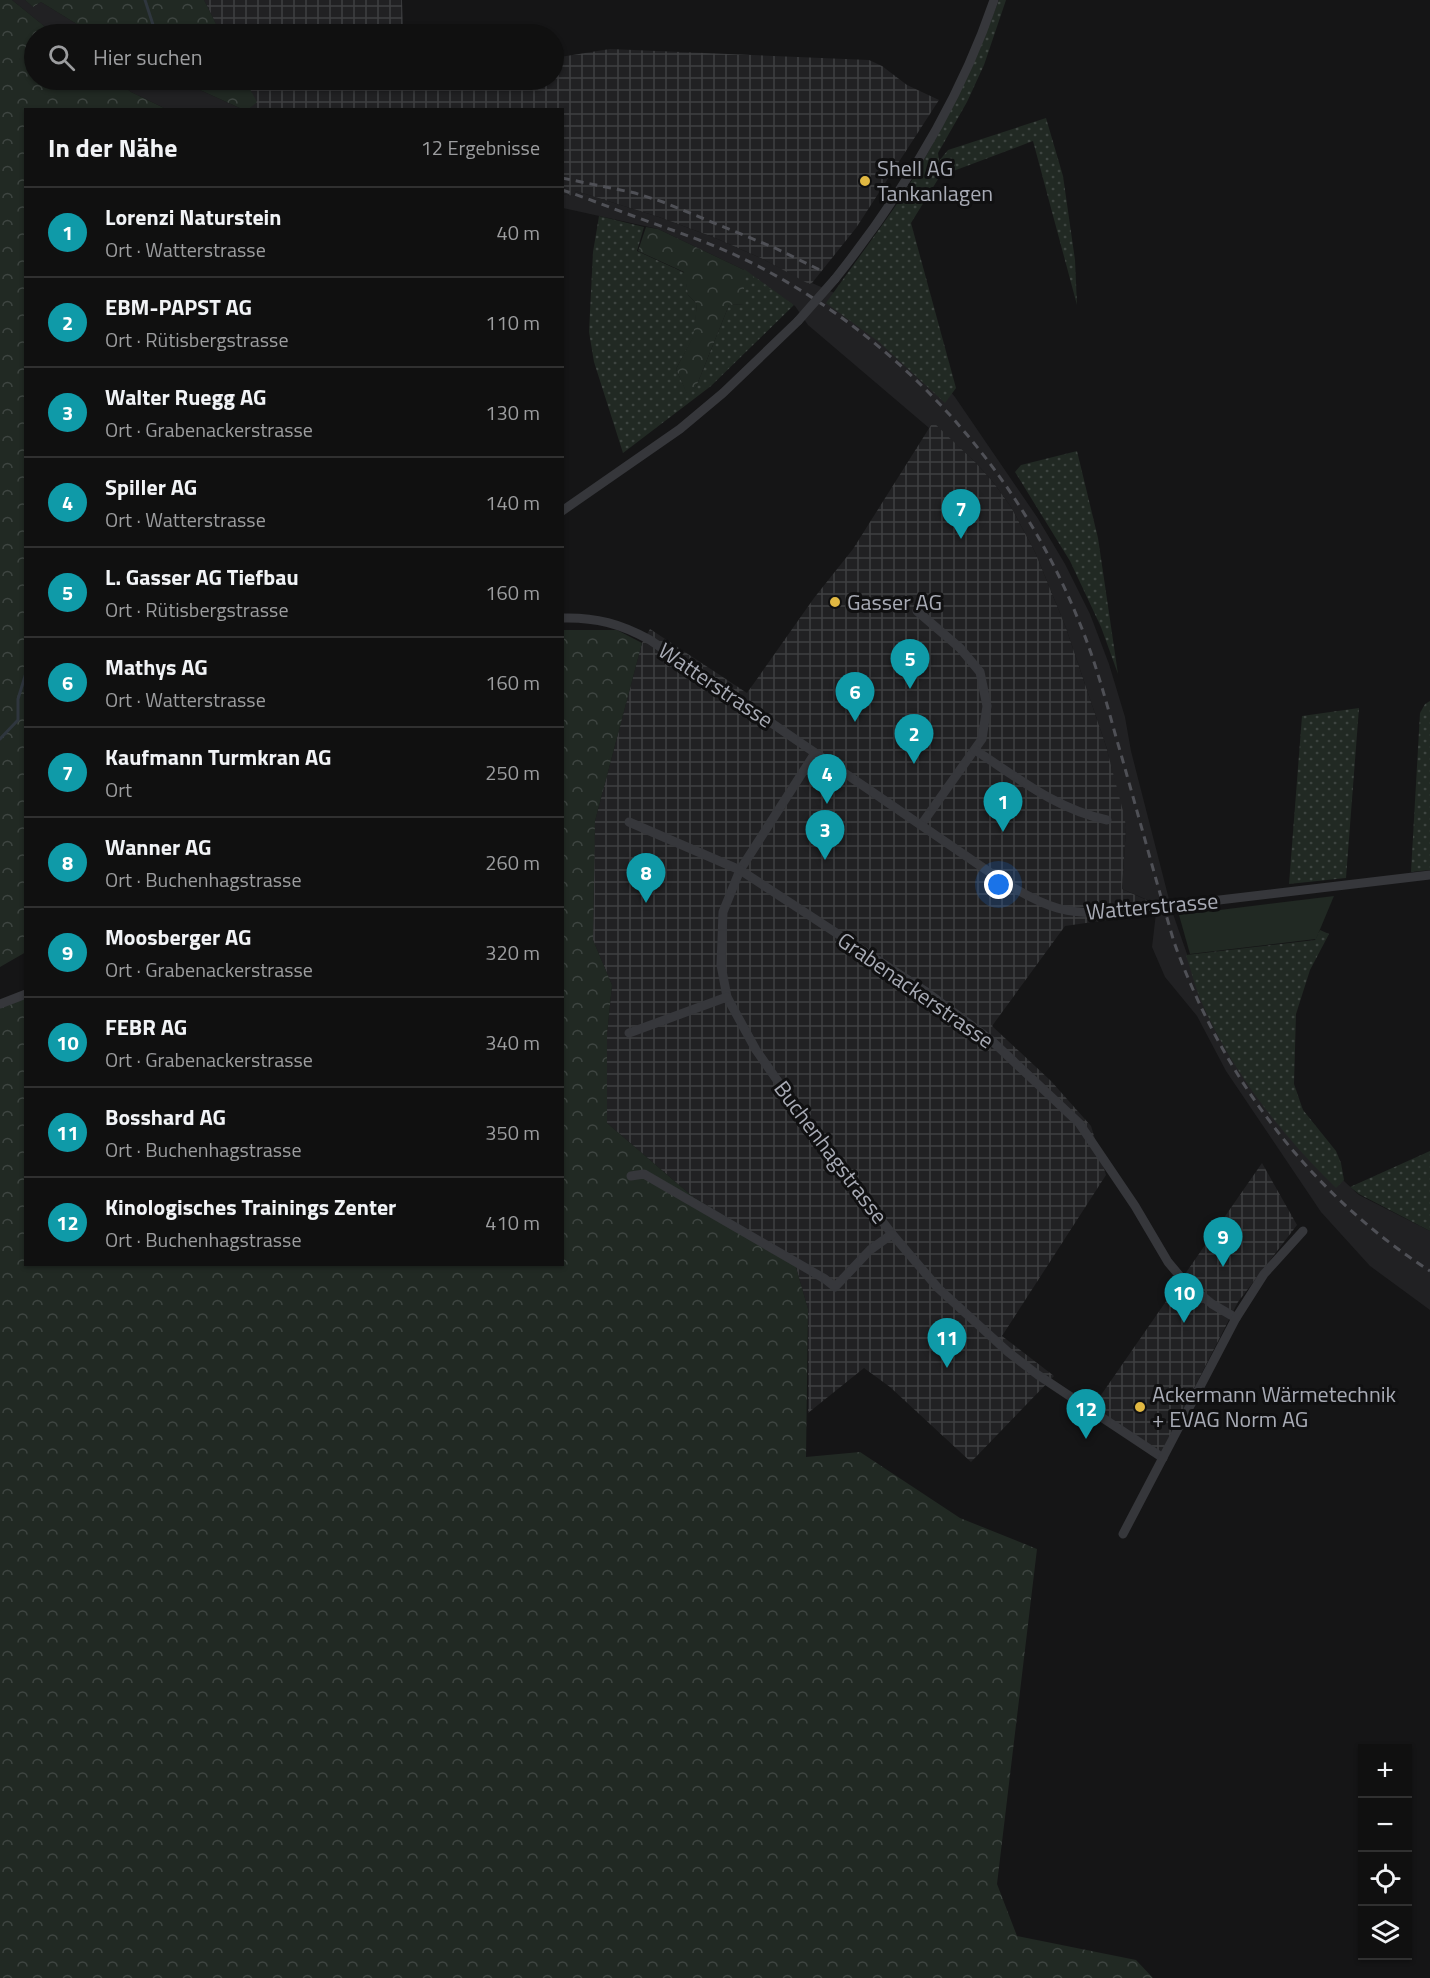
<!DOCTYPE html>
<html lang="de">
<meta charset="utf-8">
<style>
body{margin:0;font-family:"Titillium Web",sans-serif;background:#191919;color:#f1f3f6}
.controls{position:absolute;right:18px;bottom:18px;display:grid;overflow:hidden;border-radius:0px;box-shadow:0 2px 4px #0004}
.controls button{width:54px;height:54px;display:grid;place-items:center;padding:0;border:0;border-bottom:2px solid #303030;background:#101010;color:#f1f3f6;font:30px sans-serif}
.you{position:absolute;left:999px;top:885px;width:21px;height:21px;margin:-15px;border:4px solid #fff;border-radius:50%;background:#1a73e8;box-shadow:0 0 0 9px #1a73e833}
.badge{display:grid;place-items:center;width:39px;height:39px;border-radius:50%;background:#0f766e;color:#fff;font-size:20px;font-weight:700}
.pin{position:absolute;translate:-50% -50px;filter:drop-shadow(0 2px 3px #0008)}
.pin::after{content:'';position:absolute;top:32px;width:21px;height:18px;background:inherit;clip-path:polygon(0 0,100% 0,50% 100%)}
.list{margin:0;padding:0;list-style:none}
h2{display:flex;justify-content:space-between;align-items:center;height:78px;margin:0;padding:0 24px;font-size:26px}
h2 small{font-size:20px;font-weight:400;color:#9c9d9f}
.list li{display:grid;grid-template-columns:39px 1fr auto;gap:18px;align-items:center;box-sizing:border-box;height:90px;padding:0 24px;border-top:2px solid #303030}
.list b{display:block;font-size:22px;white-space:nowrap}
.list p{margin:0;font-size:20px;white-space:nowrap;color:#9c9d9f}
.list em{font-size:20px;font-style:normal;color:#9c9d9f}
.icon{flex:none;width:33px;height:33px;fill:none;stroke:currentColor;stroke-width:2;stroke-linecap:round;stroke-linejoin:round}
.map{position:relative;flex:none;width:1430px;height:1978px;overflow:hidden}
.search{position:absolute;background:#101010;box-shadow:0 2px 4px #0004;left:24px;top:24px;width:540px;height:66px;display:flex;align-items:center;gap:15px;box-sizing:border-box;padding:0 21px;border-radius:33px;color:#9c9d9f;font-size:22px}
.panel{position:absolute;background:#101010;box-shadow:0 2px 4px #0004;left:24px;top:108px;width:540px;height:1158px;border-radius:0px}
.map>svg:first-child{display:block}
.built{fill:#212123}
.industrial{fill:url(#industrial-grid)}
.grass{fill:url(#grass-dots)}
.forest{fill:url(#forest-crowns)}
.garden{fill:#212923}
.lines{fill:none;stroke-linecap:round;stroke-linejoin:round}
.stream{stroke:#2f363e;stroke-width:3}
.minor{stroke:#36373b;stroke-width:9}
.rail{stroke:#4f5056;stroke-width:3;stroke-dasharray:8 6;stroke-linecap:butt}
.minor-bridge{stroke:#36373b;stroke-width:9}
.poi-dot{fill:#e1b842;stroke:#101011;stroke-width:2}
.labels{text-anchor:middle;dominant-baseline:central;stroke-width:6;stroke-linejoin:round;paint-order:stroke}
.poi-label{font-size:22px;fill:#a8abb5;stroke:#101011;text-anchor:start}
.street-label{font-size:22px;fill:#a8abb5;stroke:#101011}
</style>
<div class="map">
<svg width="1430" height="1978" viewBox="0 0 1430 1978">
<defs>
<pattern id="industrial-grid" width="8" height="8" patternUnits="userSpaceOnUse" patternTransform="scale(1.5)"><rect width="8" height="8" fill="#212123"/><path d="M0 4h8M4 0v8" fill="none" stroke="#3e3f41"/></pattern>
<pattern id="grass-dots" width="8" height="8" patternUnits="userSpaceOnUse" patternTransform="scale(1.5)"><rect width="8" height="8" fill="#212923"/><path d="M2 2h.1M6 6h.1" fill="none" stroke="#3e4541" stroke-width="1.8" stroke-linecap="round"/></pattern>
<pattern id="forest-crowns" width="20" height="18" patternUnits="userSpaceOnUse" patternTransform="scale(1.5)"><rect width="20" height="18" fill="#212923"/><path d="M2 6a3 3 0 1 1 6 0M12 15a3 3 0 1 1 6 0" fill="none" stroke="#3e4541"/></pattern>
</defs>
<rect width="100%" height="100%" fill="#151516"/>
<!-- built -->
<g class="built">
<path d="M12,0H25L33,7L41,2L93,34H54Z"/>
<path d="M115,80H178L242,109H166L131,92Z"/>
<path d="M576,191L659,217L713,237L763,259L809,283H812L837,294L931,368L955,397L1037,517L1065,564L1090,614L1109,664L1125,717L1131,751L1172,911L1203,1000L1322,1158L1345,1182L1359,1195L1430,1231V1310L1370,1266L1321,1212L1226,1071L1197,1016L1165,977L1152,947L1156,913L1152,902L1122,889L1126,827L1106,746L1091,702L1066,628L1035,552L1011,507L993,482L975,462L933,423L929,428L808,325L795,306L744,270L658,229L563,208L562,194L573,196Z"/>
</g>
<!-- industrial -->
<g class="industrial">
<path d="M204,0H402L403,34H221Z"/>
<path d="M610,49L869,60L882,66L907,85L939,100L856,228L812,283L809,284L763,259L713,237L659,217L576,191L573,196L563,194L562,110L249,109L256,102L245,80H404V83L423,80H554V58Z"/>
<path d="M933,422L975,462L993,482L1011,507L1035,552L1066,628L1091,702L1106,746L1124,815L1126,827L1122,889L1151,902L1156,913L1065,926L992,1026L1051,1081L1091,1126L1106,1175L1002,1336L1054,1376L971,1462L890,1387L864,1368L808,1413V1309L793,1257L693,1197L607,1123V1034L612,985L593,940L595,821L642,643L650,629L747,693L814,598L853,549Z"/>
<path d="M1262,1163L1297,1225L1238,1302L1161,1453L1092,1408Z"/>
</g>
<!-- grass -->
<g class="grass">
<path d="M999,0H1006L1005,3L984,65L967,102L938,153L939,161L948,150L1046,118L1063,176L1075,260L1077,305L1033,141L940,176L911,223L956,388L945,403L879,342L826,303C851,268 877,233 901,198C941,135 972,69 999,0Z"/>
<path d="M599,216L644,227L637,251L685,273L688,295L697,304L694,336L676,369L687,393L696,387L729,305L744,304V269L794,305L711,386L623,453L594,362L589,332L593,252Z"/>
<path d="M1077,451L1098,538L1118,674L1101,627L1070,561L1015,472L1021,465Z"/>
<path d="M1430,701V870L1411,872L1420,713L1425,704Z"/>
<path d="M1359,708L1346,878L1289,884L1302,716Z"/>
<path d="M1320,930L1329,934L1310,970L1296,1014L1294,1084L1303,1110L1336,1151L1341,1163L1344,1180L1336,1188C1281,1134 1233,1073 1202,1003C1195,987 1191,970 1186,955L1315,940Z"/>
<path d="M1430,1151V1231L1359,1194L1350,1187Z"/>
</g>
<!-- forest -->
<g class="forest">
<path d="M0,0H12L54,34H34V80H115L131,92L166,109L26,110V952L0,967Z"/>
<path d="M25,0H204L221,34H93L41,2L33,7Z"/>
<path d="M178,80H245L257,102L249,109H242Z"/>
<path d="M646,227L658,229L744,270L795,306L744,271V304L729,305L696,387L687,394L676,369L693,337L697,304L688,295L684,272L638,251Z"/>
<path d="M563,630H617L642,643L595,821L593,940L612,985L607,1034V1123L693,1197L793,1257L808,1309L806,1457L860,1452L960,1518L1037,1549L997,1884L1017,1936L1136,1960L1153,1978H0V1005L25,991L26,1264H562Z"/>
</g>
<!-- garden -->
<path class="garden" d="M1334,896L1316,939L1190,954L1179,915Z"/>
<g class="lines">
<!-- stream -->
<g class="stream">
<path d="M145,0L156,34"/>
<path d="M0,739L18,720V699L26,673"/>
</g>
<!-- minor -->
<g class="minor">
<path d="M835,279C901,196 960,101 994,0"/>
<path d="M562,511L680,429L723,393L798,321"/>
<path d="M917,611L960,648L980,672L987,706L982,739L921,825"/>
<path d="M562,618C596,617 621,624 650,640L1004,882C1046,908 1068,916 1118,912L1430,875"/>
<path d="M975,750C1018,778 1056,809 1107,820"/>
<path d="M815,753L740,870L723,912L721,965L727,997L756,1050L810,1127L892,1234L938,1288L1008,1352L1038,1375L1163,1458"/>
<path d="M629,822L740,870L928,993L992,1041L1079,1123L1135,1206L1168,1262L1184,1281L1212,1304L1236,1318"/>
<path d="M0,1004L26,994"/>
<path d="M629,1033L727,997"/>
<path d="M631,1176L644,1174L825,1279L835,1287L870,1250L892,1234"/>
<path d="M1123,1534L1236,1318L1264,1274L1303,1231"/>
</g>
<!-- rail -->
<g class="rail">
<path d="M562,178L635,193L663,202L775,248L820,270"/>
<path d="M562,190C587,198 611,208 636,217C677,232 717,245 756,265C901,340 1017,468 1078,619C1094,657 1105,697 1116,737C1136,806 1154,874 1174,942C1223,1078 1309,1193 1430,1271"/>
</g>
<!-- minor-bridge -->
<path class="minor-bridge" d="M798,321L835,279"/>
</g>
<!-- markers -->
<g class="poi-dot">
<circle cx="865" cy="181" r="6"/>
<circle cx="835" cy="602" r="6"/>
<circle cx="1140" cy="1407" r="6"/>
</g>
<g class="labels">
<!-- poi labels -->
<g class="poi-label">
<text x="877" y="168">Shell AG<tspan x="877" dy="25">Tankanlagen</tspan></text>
<text x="847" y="602">Gasser AG</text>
<text x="1152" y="1394">Ackermann Wärmetechnik<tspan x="1152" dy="25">+ EVAG Norm AG</tspan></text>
</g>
<!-- street labels -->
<g class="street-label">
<text transform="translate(716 685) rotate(34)">Watterstrasse</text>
<text transform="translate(1152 906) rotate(-5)">Watterstrasse</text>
<text transform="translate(916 990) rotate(35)">Grabenackerstrasse</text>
<text transform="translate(831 1152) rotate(53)">Buchenhagstrasse</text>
</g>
</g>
</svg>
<div class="controls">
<button>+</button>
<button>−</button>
<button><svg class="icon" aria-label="locate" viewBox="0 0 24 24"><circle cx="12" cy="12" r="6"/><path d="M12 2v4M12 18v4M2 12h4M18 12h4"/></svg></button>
<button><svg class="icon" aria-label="layers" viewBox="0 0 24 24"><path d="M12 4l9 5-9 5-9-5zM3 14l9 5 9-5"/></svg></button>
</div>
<div class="you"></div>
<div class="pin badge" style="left:1003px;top:832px;background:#0f9aa8">1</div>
<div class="pin badge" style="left:914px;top:764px;background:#0f9aa8">2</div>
<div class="pin badge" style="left:825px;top:860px;background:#0f9aa8">3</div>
<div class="pin badge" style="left:827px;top:804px;background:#0f9aa8">4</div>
<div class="pin badge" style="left:910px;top:689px;background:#0f9aa8">5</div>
<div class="pin badge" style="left:855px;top:722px;background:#0f9aa8">6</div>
<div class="pin badge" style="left:961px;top:539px;background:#0f9aa8">7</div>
<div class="pin badge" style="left:646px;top:903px;background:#0f9aa8">8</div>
<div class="pin badge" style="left:1223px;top:1267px;background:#0f9aa8">9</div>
<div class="pin badge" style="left:1184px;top:1323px;background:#0f9aa8">10</div>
<div class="pin badge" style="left:947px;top:1368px;background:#0f9aa8">11</div>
<div class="pin badge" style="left:1086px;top:1439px;background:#0f9aa8">12</div>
<div class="search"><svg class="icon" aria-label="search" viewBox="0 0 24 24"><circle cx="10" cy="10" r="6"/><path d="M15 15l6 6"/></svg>Hier suchen</div>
<section class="panel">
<h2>In der Nähe<small>12 Ergebnisse</small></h2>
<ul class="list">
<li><span class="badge" style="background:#0f9aa8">1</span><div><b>Lorenzi Naturstein</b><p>Ort · Watterstrasse</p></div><em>40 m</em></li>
<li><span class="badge" style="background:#0f9aa8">2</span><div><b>EBM-PAPST AG</b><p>Ort · Rütisbergstrasse</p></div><em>110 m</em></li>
<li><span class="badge" style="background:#0f9aa8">3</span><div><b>Walter Ruegg AG</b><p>Ort · Grabenackerstrasse</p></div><em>130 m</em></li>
<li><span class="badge" style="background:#0f9aa8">4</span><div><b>Spiller AG</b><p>Ort · Watterstrasse</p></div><em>140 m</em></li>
<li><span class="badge" style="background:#0f9aa8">5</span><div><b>L. Gasser AG Tiefbau</b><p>Ort · Rütisbergstrasse</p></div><em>160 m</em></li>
<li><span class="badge" style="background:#0f9aa8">6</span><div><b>Mathys AG</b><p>Ort · Watterstrasse</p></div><em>160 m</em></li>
<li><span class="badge" style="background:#0f9aa8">7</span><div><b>Kaufmann Turmkran AG</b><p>Ort</p></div><em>250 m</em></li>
<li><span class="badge" style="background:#0f9aa8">8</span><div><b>Wanner AG</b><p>Ort · Buchenhagstrasse</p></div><em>260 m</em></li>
<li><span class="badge" style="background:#0f9aa8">9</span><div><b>Moosberger AG</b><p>Ort · Grabenackerstrasse</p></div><em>320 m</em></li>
<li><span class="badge" style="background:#0f9aa8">10</span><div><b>FEBR AG</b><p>Ort · Grabenackerstrasse</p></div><em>340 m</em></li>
<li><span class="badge" style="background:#0f9aa8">11</span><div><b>Bosshard AG</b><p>Ort · Buchenhagstrasse</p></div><em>350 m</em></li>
<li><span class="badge" style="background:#0f9aa8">12</span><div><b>Kinologisches Trainings Zenter</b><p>Ort · Buchenhagstrasse</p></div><em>410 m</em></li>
</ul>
</section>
</div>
